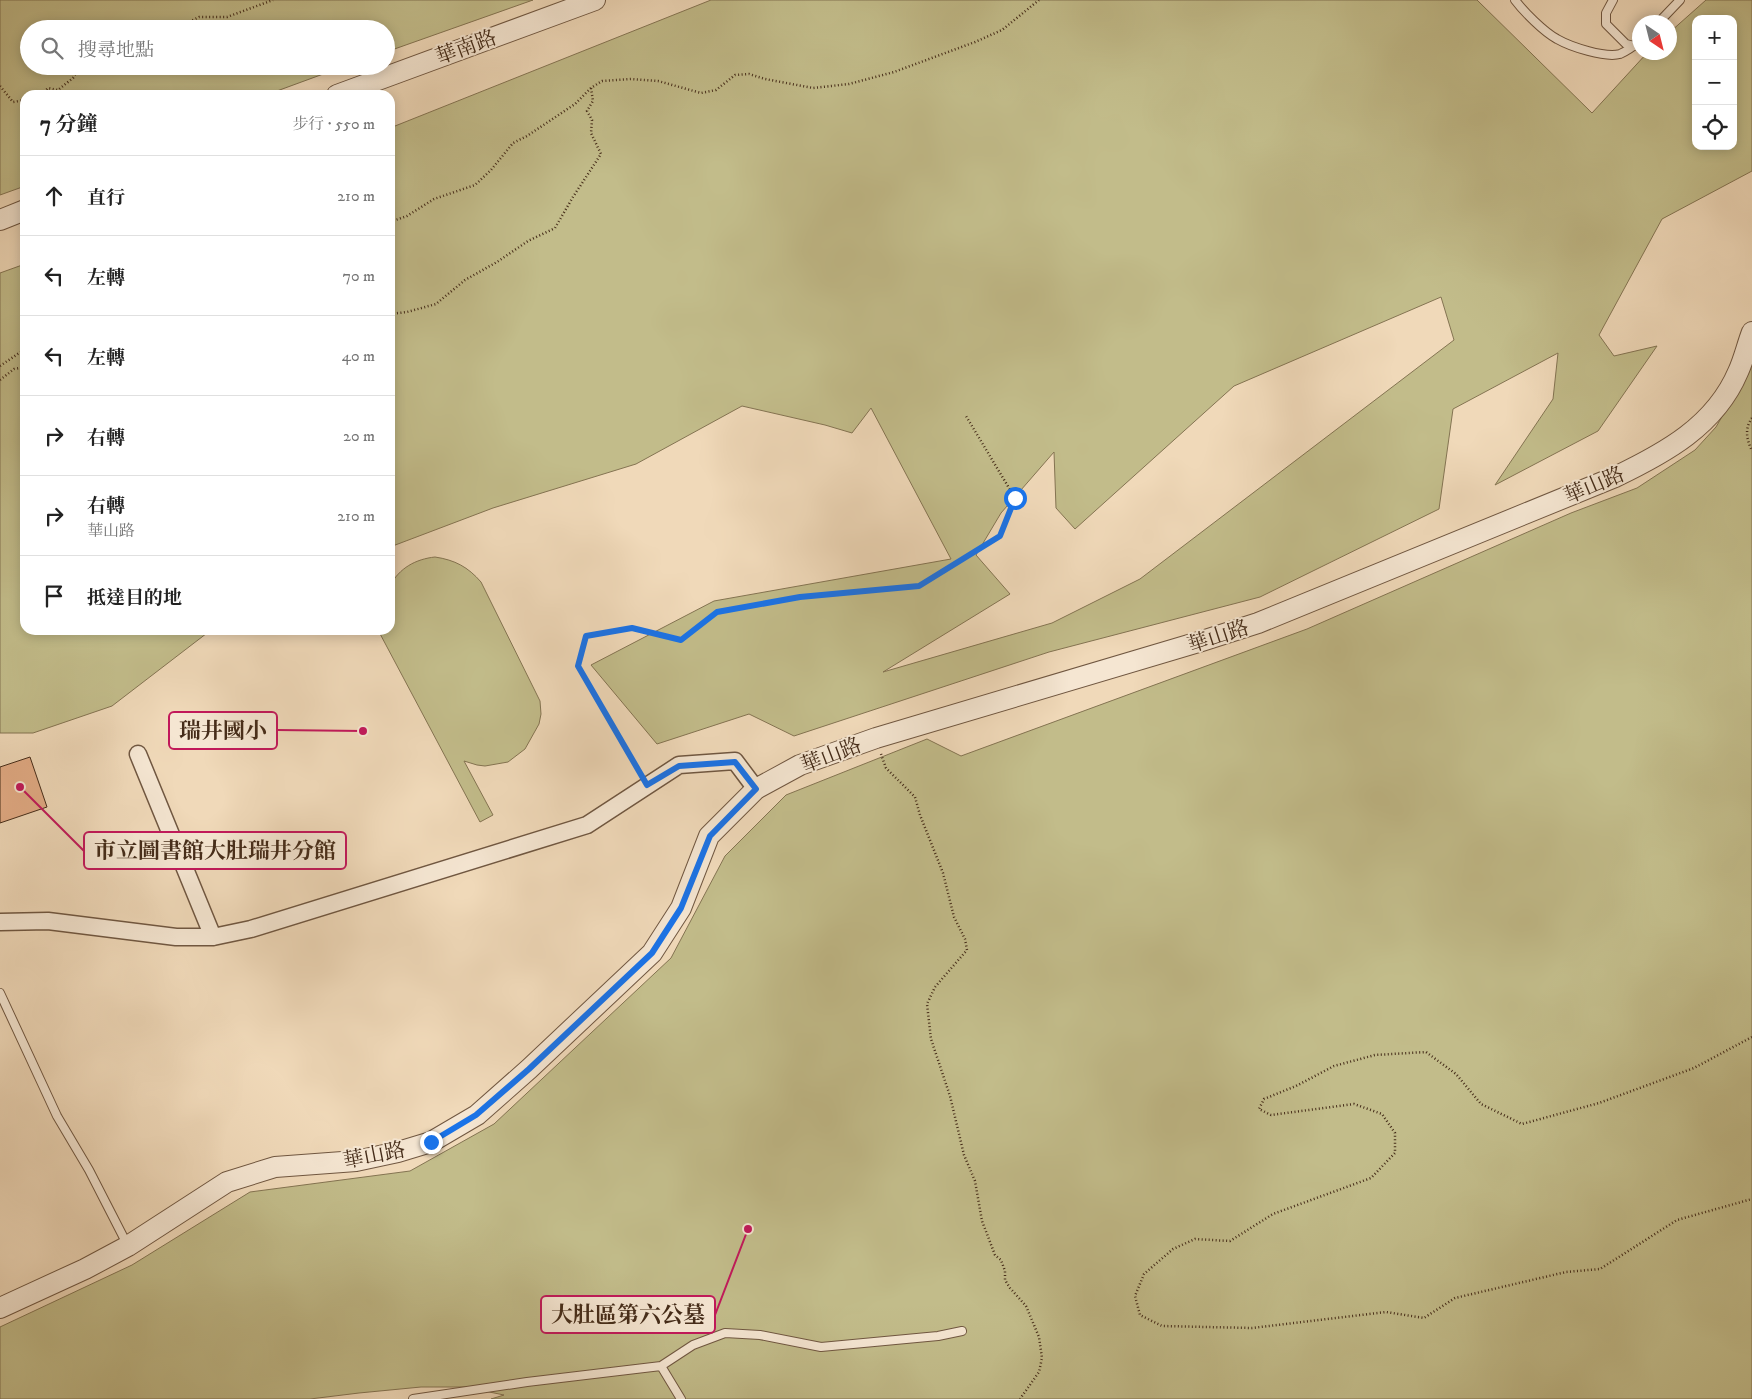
<!DOCTYPE html>
<html lang="zh-TW">
<meta charset="utf-8">
<style>
:root{--surface:#fff;--page:#f2f2f2;--text:#222;--muted:#767676;--line:#e0e0e0}
body{margin:0;font-family:"IM FELL DW Pica","Noto Serif TC",serif;background:var(--page);color:var(--text)}
.controls{position:absolute;right:15px;top:15px;display:grid;overflow:hidden;border-radius:10px;box-shadow:0 2px 12px #0003}
.controls button{width:45px;height:45px;display:grid;place-items:center;padding:0;border:0;border-bottom:1px solid var(--line);background:var(--surface);color:var(--text);font:25px sans-serif}
.compass{position:absolute;left:1632px;top:15px;width:45px;height:45px;border-radius:50%;background:var(--surface);box-shadow:0 2px 12px #0003;rotate:145deg}
.stop{position:absolute;width:15px;height:15px;margin:-11px;border:4px solid #1a73e8;border-radius:50%;background:#fff}
.stop.end{background:#1a73e8;border-color:#fff;box-shadow:0 1px 5px #0008}
.list{margin:0;padding:0;list-style:none}
h2{display:flex;justify-content:space-between;align-items:center;height:65px;margin:0;padding:0 20px;font-size:21px}
h2 small{font-size:16px;font-weight:400;color:var(--muted)}
.list li{display:grid;grid-template-columns:32px 1fr auto;gap:15px;align-items:center;box-sizing:border-box;height:80px;padding:0 20px;border-top:1px solid var(--line)}
.list b{display:block;font-size:19px;white-space:nowrap}
.list p{margin:0;font-size:16px;white-space:nowrap;color:var(--muted)}
.list em{font-size:16px;font-style:normal;color:var(--muted)}
.icon{flex:none;width:28px;height:28px;fill:none;stroke:currentColor;stroke-width:2;stroke-linecap:round;stroke-linejoin:round}
.map{position:relative;flex:none;width:1752px;height:1399px;overflow:hidden}
.search{position:absolute;background:var(--surface);box-shadow:0 2px 12px #0003;left:20px;top:20px;width:375px;height:55px;display:flex;align-items:center;gap:12px;box-sizing:border-box;padding:0 18px;border-radius:28px;color:var(--muted);font-size:19px}
.panel{position:absolute;background:var(--surface);box-shadow:0 2px 12px #0003;left:20px;top:90px;width:375px;height:545px;border-radius:15px}
.map>svg:first-child{display:block}
.green{fill:#c2bc8a;stroke:#847452;fill-rule:evenodd}
.building{fill:#e3ac86;stroke:#452c19}
.lines{fill:none;stroke-linecap:round;stroke-linejoin:round}
.service-casing{stroke:#705741;stroke-width:10}
.minor-casing{stroke:#705741;stroke-width:19}
.tertiary-casing{stroke:#705741;stroke-width:22}
.path{stroke:#452c19;stroke-width:2.5;stroke-dasharray:1 2.5;stroke-linecap:butt}
.service{stroke:#f5e6d2;stroke-width:8}
.minor{stroke:#f5e6d2;stroke-width:16}
.tertiary{stroke:#f5e6d2;stroke-width:20}
.route{stroke:#1a73e8;stroke-width:6}
.labels{text-anchor:middle;stroke-width:4;stroke-linejoin:round;paint-order:stroke}
.street-label{font-size:21px;fill:#452c19;stroke:#f5e6d2}
.leader{fill:none;stroke:#c2185b;stroke-width:2}
.callout-dot{fill:#c2185b;stroke:#f5e6d2;stroke-width:2}
.callout{fill:#f5e6d2;stroke:#c2185b;stroke-width:2}
.callout-label{font-size:22px;text-anchor:middle;font-weight:bold;fill:#452c19}
</style>
<div class="map">
<svg width="1752" height="1399" viewBox="0 0 1752 1399">
<rect width="100%" height="100%" fill="#f0d9b9"/>
<filter id="stains"><feTurbulence type="fractalNoise" baseFrequency=".004" numOctaves="4"/><feColorMatrix values="0 0 0 0 .2 0 0 0 0 .09 0 0 0 0 .02 0 0 0 .5 -.17"/></filter>
<radialGradient id="worn" r=".72"><stop offset=".6" stop-color="#630" stop-opacity="0"/><stop offset="1" stop-color="#630" stop-opacity=".3"/></radialGradient>
<path class="green" d="M0,0H533L386,52V29H29V66H345L266,95H25V186L0,195Z
M711,0H1477L1592,113L1647,53L1670,52V32L1706,0H1752V171L1662,219L1599,335L1614,356L1657,346L1598,431L1495,485L1553,399L1558,353L1453,409L1439,509L1260,597L1049,652L794,736L749,714L657,744L591,665L714,601L951,559L871,408L852,433L825,425L742,406L636,464L493,508L390,547V128ZM1696,19H1733V146H1696ZM1441,297L1454,340L1140,579L1052,623L883,672L1010,594L976,555L1001,513L1054,452L1056,508L1075,529L1234,386Z
M25,264V630H211L112,706L33,733H0V273Z
M1752,353V1399H491L504,1395L465,1387H421L359,1393L310,1399H0V1327L132,1265L250,1192L410,1171L494,1124L671,958L725,856L786,795L927,739L961,756L1307,629L1571,513L1637,488L1695,450L1716,427L1741,384Z
M435,557C455,560 468,567 481,582L540,701L541,714L539,724L525,749L508,762L485,766L477,765L464,761L493,815L480,822L378,630H390V586C399,568 416,559 435,557Z"/>
<path class="building" d="M30,757L47,807L0,823V767Z"/>
<g class="lines">
<defs>
<path id="service" d="M1515,0C1524,12 1544,32 1557,39C1571,47 1605,58 1620,54C1627,51 1634,46 1640,41
M1613,0L1606,13V24L1626,44L1634,46
M1659,22L1680,0
M0,993L57,1116L89,1170L128,1246
M661,1366L681,1399
M413,1399L527,1382L661,1366L693,1345L725,1333L760,1335L821,1347L938,1336L962,1331"/>
<path id="minor" d="M138,754L213,937
M0,922L48,921L176,937H213L251,929L587,825L679,765L735,761L756,789"/>
<path id="tertiary" d="M337,95L595,0
M0,220L25,210
M0,1308L85,1269L128,1246L227,1182L275,1167L356,1161L398,1152L431,1142L477,1115L529,1069L652,953L681,908L709,836L756,789L800,765L876,738L1202,641L1258,623L1615,477C1665,453 1715,426 1738,372C1744,359 1747,345 1752,332"/>
</defs>
<use href="#service" class="service-casing"/>
<use href="#minor" class="minor-casing"/>
<use href="#tertiary" class="tertiary-casing"/>
<path class="path" d="M170,29L174,26L185,24L199,17H227L273,0
M0,86L13,102L25,100
M42,95L48,88L58,90L73,78L80,66
M390,222L407,216L434,199L475,185L491,170L513,143L527,136L575,104L591,88
M390,314L407,312L436,304L465,280L497,262L528,241L555,228L573,197L601,154L591,133L592,120L587,111L593,101L591,88L602,81L631,79L658,81L701,93L716,90L735,75L749,74L765,79L813,88L849,84L894,72L975,42L1002,30L1039,0
M0,366L25,349
M0,380L14,369L25,367
M1752,418C1744,429 1747,440 1752,451
M881,754L886,768L915,797L920,815L943,873L954,917L965,939L967,950L935,987L927,1004L931,1039L950,1096L964,1155L975,1181L982,1221L995,1255L1001,1260L1005,1271V1280L1010,1288L1026,1306L1039,1337L1042,1358L1039,1372L1020,1399
M640,773L578,666L586,636L632,628L681,640L717,612L801,597L919,586L1000,536L1015,498L966,416
M1752,1037L1694,1068L1599,1103L1522,1124L1481,1104L1456,1074L1426,1052L1375,1055L1334,1066L1296,1086L1264,1099L1259,1109L1271,1115L1354,1104L1382,1114L1395,1133V1153L1371,1178L1273,1214L1230,1241L1195,1239L1173,1249L1144,1274L1135,1296L1140,1315L1162,1326L1252,1328L1386,1312L1424,1318L1455,1298L1566,1272L1600,1269L1677,1220L1752,1199"/>
<use href="#service" class="service"/>
<use href="#minor" class="minor"/>
<use href="#tertiary" class="tertiary"/>
</g>
<g class="lines">
<path class="route" d="M431,1142L476,1115L529,1069L652,953L681,908L710,836L756,789L735,762L679,766L647,785L578,666L586,636L632,628L681,640L717,612L800,597L919,586L1000,536L1015,498"/>
</g>
<g class="labels">
<g class="street-label">
<text transform="translate(466 47) rotate(-20)" y="7">華南路</text>
<text transform="translate(1594 485) rotate(-23)" y="7">華山路</text>
<text transform="translate(1218 636) rotate(-18)" y="7">華山路</text>
<text transform="translate(831 755) rotate(-21)" y="7">華山路</text>
<text transform="translate(374 1155) rotate(-11)" y="7">華山路</text>
</g>
</g>
<path class="leader" d="M363 731L277 730M20 787L84 851M748 1229L715 1315"/>
<g class="callout-dot">
<circle cx="363" cy="731" r="5"/>
<circle cx="20" cy="787" r="5"/>
<circle cx="748" cy="1229" r="5"/>
</g>
<g class="callout">
<rect x="169" y="712" width="108" height="37" rx="5"/>
<rect x="84" y="832" width="262" height="37" rx="5"/>
<rect x="541" y="1296" width="174" height="37" rx="5"/>
</g>
<g class="callout-label">
<text x="223" y="738">瑞井國小</text>
<text x="215" y="858">市立圖書館大肚瑞井分館</text>
<text x="628" y="1322">大肚區第六公墓</text>
</g>
<rect width="100%" height="100%" filter="url(#stains)"/>
<rect width="100%" height="100%" fill="url(#worn)"/>
</svg>
<div class="controls">
<button>+</button>
<button>−</button>
<button><svg class="icon" aria-label="locate" viewBox="0 0 24 24"><circle cx="12" cy="12" r="6"/><path d="M12 2v4M12 18v4M2 12h4M18 12h4"/></svg></button>
</div>
<svg class="compass" viewBox="-18 -18 36 36"><path d="M0-13l5 13h-10z" fill="#e53935"/><path d="M0 13l5-13h-10z" fill="#767676"/></svg>
<div class="stop" style="left:1015px;top:498px"></div>
<div class="stop end" style="left:431px;top:1142px"></div>
<div class="search"><svg class="icon" aria-label="search" viewBox="0 0 24 24"><circle cx="10" cy="10" r="6"/><path d="M15 15l6 6"/></svg>搜尋地點</div>
<section class="panel">
<h2>7 分鐘<small>步行 · 550 m</small></h2>
<ul class="list">
<li><svg class="icon" aria-label="ahead" viewBox="0 0 24 24"><path d="M12 20V5M6 11l6-6 6 6"/></svg><div><b>直行</b></div><em>210 m</em></li>
<li><svg class="icon" aria-label="left" viewBox="0 0 24 24"><path d="M17 20v-9H6M10 6l-5 5 5 5"/></svg><div><b>左轉</b></div><em>70 m</em></li>
<li><svg class="icon" aria-label="left" viewBox="0 0 24 24"><path d="M17 20v-9H6M10 6l-5 5 5 5"/></svg><div><b>左轉</b></div><em>40 m</em></li>
<li><svg class="icon" aria-label="right" viewBox="0 0 24 24"><path d="M7 20v-9h11M14 6l5 5-5 5"/></svg><div><b>右轉</b></div><em>20 m</em></li>
<li><svg class="icon" aria-label="right" viewBox="0 0 24 24"><path d="M7 20v-9h11M14 6l5 5-5 5"/></svg><div><b>右轉</b><p>華山路</p></div><em>210 m</em></li>
<li><svg class="icon" aria-label="arrive" viewBox="0 0 24 24"><path d="M6 21V4h12l-3 4 3 4H6"/></svg><div><b>抵達目的地</b></div></li>
</ul>
</section>
</div>
